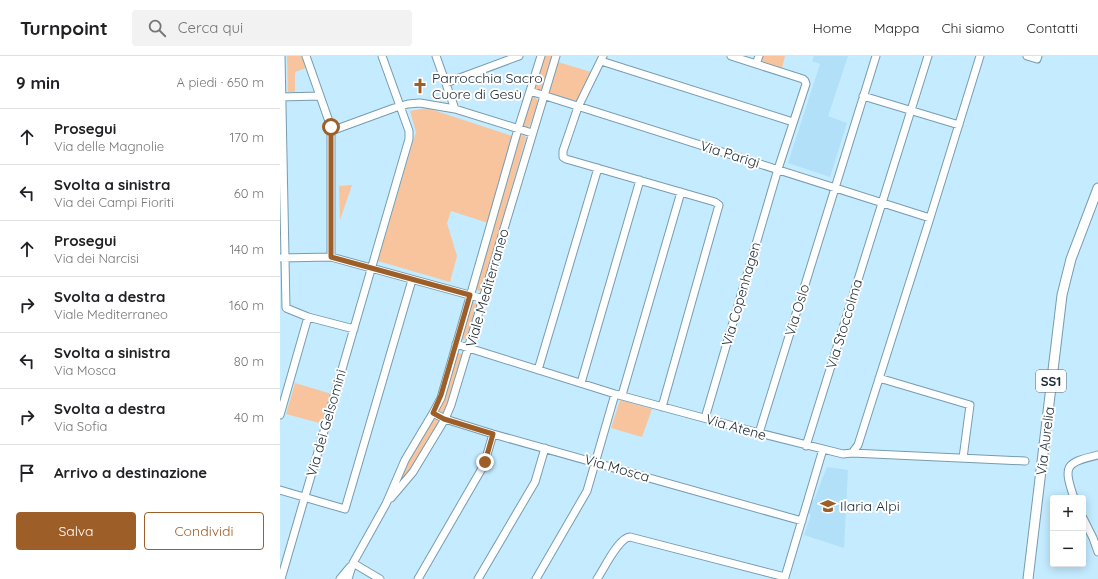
<!DOCTYPE html>
<html lang="it">
<meta charset="utf-8">
<style>
:root{--surface:#fff;--page:#f2f2f2;--text:#202124;--muted:#757577;--line:#e0e0e0;--accent:#9e5e27}
body{margin:0;font-family:Quicksand,sans-serif;background:var(--page);color:var(--text)}
.controls{position:absolute;right:12px;bottom:12px;display:grid;overflow:hidden;border-radius:4px;box-shadow:0 2px 10px #0003}
.controls button{width:36px;height:36px;display:grid;place-items:center;padding:0;border:0;border-bottom:1px solid var(--line);background:var(--surface);color:var(--text);font:20px sans-serif}
.stop{position:absolute;width:12px;height:12px;margin:-9px;border:3px solid #9e5e27;border-radius:50%;background:#fff}
.stop.end{background:#9e5e27;border-color:#fff;box-shadow:0 1px 4px #0008}
.list{margin:0;padding:0;list-style:none}
h2{display:flex;justify-content:space-between;align-items:center;height:52px;margin:0;padding:0 16px;font-size:17px}
h2 small{font-size:13px;font-weight:400;color:var(--muted)}
.list li{display:grid;grid-template-columns:26px 1fr auto;gap:12px;align-items:center;box-sizing:border-box;height:56px;padding:0 16px;border-top:1px solid var(--line)}
.list b{display:block;font-size:15px;white-space:nowrap}
.list p{margin:0;font-size:13px;white-space:nowrap;color:var(--muted)}
.list em{font-size:13px;font-style:normal;color:var(--muted)}
.actions{display:flex;gap:8px;padding:12px 16px}
.actions a{flex:1;padding:9px 0;border:1px solid var(--accent);border-radius:4px;text-align:center;font-size:14px;color:var(--accent)}
.actions .main{background:var(--accent);color:#fff}
.icon{flex:none;width:22px;height:22px;fill:none;stroke:currentColor;stroke-width:2;stroke-linecap:round;stroke-linejoin:round}
.map{position:relative;flex:none;width:818px;height:523px;overflow:hidden}
header{display:flex;align-items:center;gap:24px;box-sizing:border-box;height:56px;padding:0 20px;background:var(--surface);border-bottom:1px solid var(--line)}
header strong{font-size:19px}
nav{display:flex;gap:22px;margin-inline-start:auto;font-size:14px}
.search{width:280px;height:36px;background:var(--page);display:flex;align-items:center;gap:10px;box-sizing:border-box;padding:0 14px;border-radius:4px;color:var(--muted);font-size:15px}
main{display:flex}
aside{flex:1;background:var(--surface)}
.map>svg:first-child{display:block}
.built{fill:#b2e0f8}
.green{fill:#f8c49e}
.lines{fill:none;stroke-linecap:round;stroke-linejoin:round}
.minor-casing{stroke:#779cae;stroke-width:9}
.major-casing{stroke:#779cae;stroke-width:11}
.minor{stroke:#fff;stroke-width:7}
.major{stroke:#fff;stroke-width:9}
.route{stroke:#9e5e27;stroke-width:5}
.labels{text-anchor:middle;stroke-width:4;stroke-linejoin:round;paint-order:stroke}
.shield{fill:#fff;stroke:#5f696e;stroke-width:1}
.shield-label{font-size:13px;font-weight:bold;fill:#1a2930}
.poi-label{font-size:14px;fill:#1a2930;stroke:#fff;text-anchor:start}
.street-label{font-size:14px;fill:#1a2930;stroke:#fff}
</style>
<header>
<strong>Turnpoint</strong>
<div class="search"><svg class="icon" aria-label="search" viewBox="0 0 24 24"><circle cx="10" cy="10" r="6"/><path d="M15 15l6 6"/></svg>Cerca qui</div>
<nav><a>Home</a><a>Mappa</a><a>Chi siamo</a><a>Contatti</a></nav>
</header>
<main>
<aside>
<h2>9 min<small>A piedi · 650 m</small></h2>
<ul class="list">
<li><svg class="icon" aria-label="ahead" viewBox="0 0 24 24"><path d="M12 20V5M6 11l6-6 6 6"/></svg><div><b>Prosegui</b><p>Via delle Magnolie</p></div><em>170 m</em></li>
<li><svg class="icon" aria-label="left" viewBox="0 0 24 24"><path d="M17 20v-9H6M10 6l-5 5 5 5"/></svg><div><b>Svolta a sinistra</b><p>Via dei Campi Fioriti</p></div><em>60 m</em></li>
<li><svg class="icon" aria-label="ahead" viewBox="0 0 24 24"><path d="M12 20V5M6 11l6-6 6 6"/></svg><div><b>Prosegui</b><p>Via dei Narcisi</p></div><em>140 m</em></li>
<li><svg class="icon" aria-label="right" viewBox="0 0 24 24"><path d="M7 20v-9h11M14 6l5 5-5 5"/></svg><div><b>Svolta a destra</b><p>Viale Mediterraneo</p></div><em>160 m</em></li>
<li><svg class="icon" aria-label="left" viewBox="0 0 24 24"><path d="M17 20v-9H6M10 6l-5 5 5 5"/></svg><div><b>Svolta a sinistra</b><p>Via Mosca</p></div><em>80 m</em></li>
<li><svg class="icon" aria-label="right" viewBox="0 0 24 24"><path d="M7 20v-9h11M14 6l5 5-5 5"/></svg><div><b>Svolta a destra</b><p>Via Sofia</p></div><em>40 m</em></li>
<li><svg class="icon" aria-label="arrive" viewBox="0 0 24 24"><path d="M6 21V4h12l-3 4 3 4H6"/></svg><div><b>Arrivo a destinazione</b></div></li>
</ul>
<div class="actions"><a class="main">Salva</a><a>Condividi</a></div>
</aside>
<div class="map">
<svg width="818" height="523" viewBox="0 0 818 523">
<rect width="100%" height="100%" fill="#c4ebff"/>
<path class="built" d="M534,0H568L548,60L567,67L550,121L508,107L540,8L532,5Z
M547,411L568,414L564,492L524,479L531,459L527,456L531,444H534Z"/>
<path class="green" d="M7,0H22L26,12L15,16V36H8Z
M264,0H271V1L262,32L259,35L256,34L254,31Z
M482,0H505L502,12L480,5Z
M278,6L311,16L297,45L269,37Z
M253,41H255L258,45L250,69L247,72L244,70L243,68L251,42Z
M147,52L232,80L208,167L171,155L167,167L177,200L170,226L98,205L136,76L130,55Z
M241,79L245,80L246,82L202,234L199,235L196,233L239,81Z
M72,129L60,164L59,130Z
M193,246L197,248V250L188,282L184,284L181,282L191,248Z
M177,297L182,298V301L168,349L164,356L161,357L158,353Z
M15,327L52,338L43,368L6,358Z
M340,344L372,353L362,381L331,372Z
M153,363L157,364L158,367L141,397L119,429L118,428L134,394Z"/>
<g class="lines">
<defs>
<path id="minor" d="M1,0L6,252L28,261L74,273
M26,0L51,71V201
M156,0L175,53
M323,0L298,51L283,95V101L286,103L435,146L439,149L382,351
M747,0L757,3L758,0
M321,5L513,66
M476,8L479,0
M166,27L239,0
M250,35L650,162
M583,40L679,69
M0,41L40,40
M51,75L114,52L128,48L140,47L175,53L252,77
M0,202L51,201L204,243
M176,288L335,338L479,377L563,398L572,397L745,405
M258,314L318,112
M599,322L690,349L683,402
M301,327L360,124
M342,339L401,136
M153,357L165,363L213,378L522,465
M0,359L28,261
M425,362L498,113L526,28L525,25L523,23L451,0
M479,377L596,0
M526,390L648,0
M572,397L578,389L650,162L700,0
M0,434L65,453L132,224
M111,442L133,416L165,363L171,349L276,0
M794,442C783,409 785,407 818,399
M803,462L813,482L818,496
M73,507L100,523
M1,523L129,83V75L102,0
M60,523L70,511
M68,523L73,507L106,448L125,404L153,357L161,342L238,73L261,0
M138,523L204,409L213,378
M198,523L255,426L265,392
M256,523L307,435L335,338
M317,523C324,513 338,482 350,481L505,521L543,393"/>
<path id="major" d="M748,523L782,239L791,203L818,132"/>
</defs>
<use href="#minor" class="minor-casing"/>
<use href="#major" class="major-casing"/>
<use href="#minor" class="minor"/>
<use href="#major" class="major"/>
</g>
<g class="lines">
<path class="route" d="M51,71V201L190,239L161,339L153,357L164,363L213,378L205,406"/>
</g>
<defs>
<symbol id="church-bare" viewBox="-9 -9 18 18"><path d="M-1.2-6h2.4v3.5h3.3v2.4h-3.3V6h-2.4V-.1h-3.3v-2.4h3.3Z" fill="#9e5e27" stroke="#fff" stroke-width="2.5" paint-order="stroke"/></symbol>
<symbol id="school-bare" viewBox="-9 -9 18 18"><path d="M0-5L7-2L0 1L-7-2ZM-4 1L0 2.5L4 1V4Q0 6-4 4Z" fill="#9e5e27" stroke="#fff" stroke-width="2.5" paint-order="stroke"/></symbol>
</defs>
<g fill-rule="evenodd">
<use href="#church-bare" x="129" y="19" width="22" height="22"/>
<use href="#school-bare" x="537" y="439" width="22" height="22"/>
</g>
<g class="labels">
<rect class="shield" x="756" y="314" width="30" height="22" rx="3"/>
<g class="shield-label">
<text x="771" y="330">SS1</text>
</g>
<g class="poi-label">
<text x="152" y="27">Parrocchia Sacro<tspan x="152" dy="16">Cuore di Gesù</tspan></text>
<text x="560" y="455">Ilaria Alpi</text>
</g>
<g class="street-label">
<text transform="translate(450 98) rotate(17)" y="5">Via Parigi</text>
<text transform="translate(207 232) rotate(-74)" y="5">Viale Mediterraneo</text>
<text transform="translate(461 238) rotate(-74)" y="5">Via Copenhagen</text>
<text transform="translate(517 254) rotate(-73)" y="5">Via Oslo</text>
<text transform="translate(564 268) rotate(-73)" y="5">Via Stoccolma</text>
<text transform="translate(46 367) rotate(-74)" y="5">Via dei Gelsomini</text>
<text transform="translate(456 371) rotate(16)" y="5">Via Atene</text>
<text transform="translate(765 385) rotate(-83)" y="5">Via Aurelia</text>
<text transform="translate(337 412) rotate(16)" y="5">Via Mosca</text>
</g>
</g>
</svg>
<div class="controls">
<button>+</button>
<button>−</button>
</div>
<div class="stop" style="left:51px;top:71px"></div>
<div class="stop end" style="left:205px;top:406px"></div>
</div>
</main>
